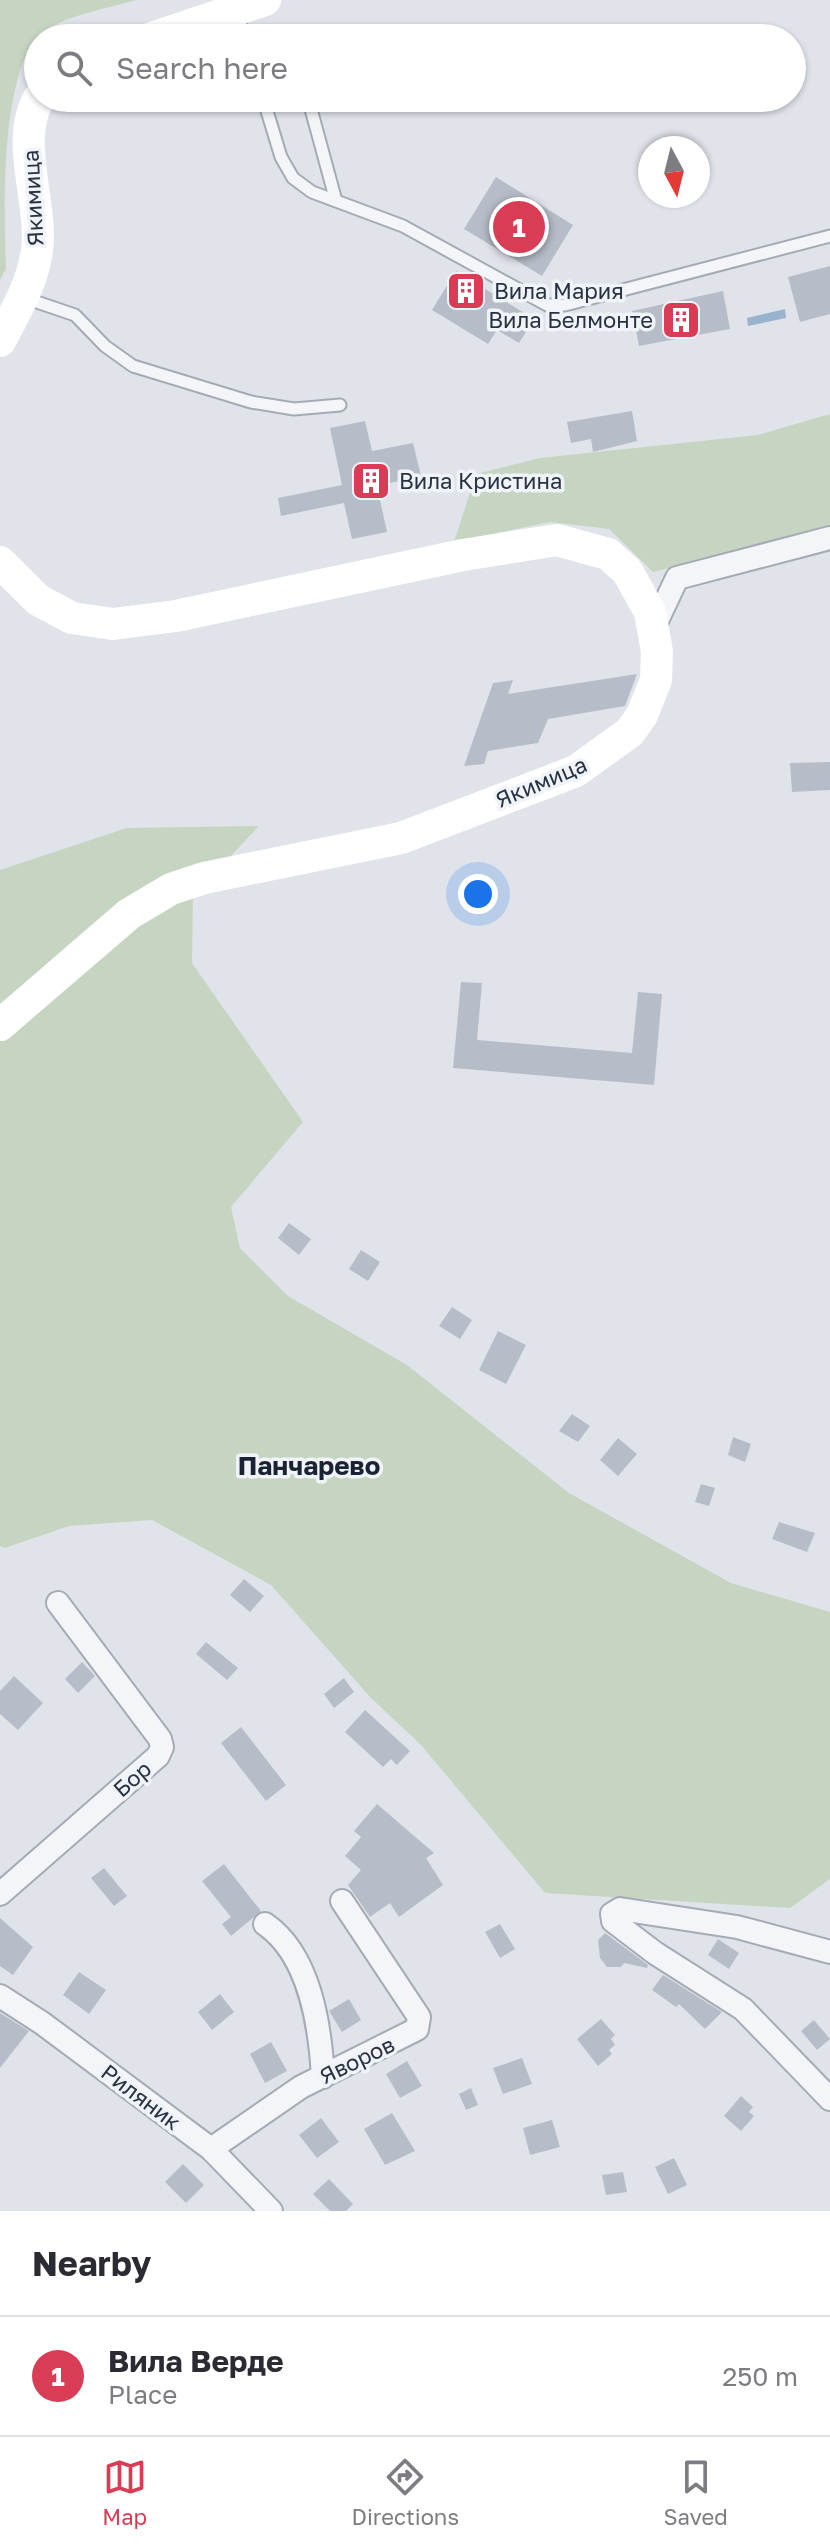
<!DOCTYPE html>
<meta charset="utf-8">
<style>
:root{--surface:#fff;--page:#f2f2f3;--text:#2b2b33;--muted:#7c7c81;--line:#e1e1e2;--accent:#d83d55}
body{margin:0;font-family:"Golos Text",sans-serif;background:var(--page);color:var(--text)}
.compass{position:absolute;left:638px;top:136px;width:72px;height:72px;border-radius:50%;background:var(--surface);box-shadow:0 2px 6px #0004;rotate:173deg}
.you{position:absolute;left:478px;top:894px;width:28px;height:28px;margin:-20px;border:6px solid #fff;border-radius:50%;background:#1a73e8;box-shadow:0 0 0 12px #1a73e833}
.badge{display:grid;place-items:center;width:52px;height:52px;border-radius:50%;background:var(--accent);color:#fff;font-size:26px;font-weight:700}
.pin{position:absolute;translate:-50% -50%;border:4px solid #fff;box-shadow:0 2px 8px #0006}
.list{margin:0;padding:0;list-style:none}
h2{display:flex;justify-content:space-between;align-items:center;height:104px;margin:0;padding:0 32px;font-size:34px}
h2 small{font-size:26px;font-weight:400;color:var(--muted)}
.list li{display:grid;grid-template-columns:52px 1fr auto;gap:24px;align-items:center;box-sizing:border-box;height:120px;padding:0 32px;border-top:2px solid var(--line)}
.list b{display:block;font-size:30px;white-space:nowrap}
.list p{margin:0;font-size:26px;white-space:nowrap;color:var(--muted)}
.list em{font-size:26px;font-style:normal;color:var(--muted)}
.icon{flex:none;width:44px;height:44px;fill:none;stroke:currentColor;stroke-width:2;stroke-linecap:round;stroke-linejoin:round}
.map{position:relative;flex:none;width:830px;height:2211px;overflow:hidden}
.search{position:absolute;background:var(--surface);box-shadow:0 2px 6px #0004;left:24px;right:24px;top:24px;height:88px;display:flex;align-items:center;gap:20px;box-sizing:border-box;padding:0 28px;border-radius:44px;color:var(--muted);font-size:30px}
.sheet{height:224px;background:var(--surface)}
nav{display:flex;justify-content:space-around;align-items:center;box-sizing:border-box;height:112px;border-top:2px solid var(--line);background:var(--surface);font-size:22px;color:var(--muted)}
nav a{display:grid;justify-items:center;gap:4px}
nav .on{color:var(--accent)}
.map>svg:first-child{display:block}
.green{fill:#c6d5c1}
.water{fill:#99b2cd}
.building{fill:#b7bdc8}
.lines{fill:none;stroke-linecap:round;stroke-linejoin:round}
.lane-casing{stroke:#a5abb5;stroke-width:15}
.street-casing{stroke:#a5abb5;stroke-width:26}
.lane{stroke:#f4f5f8;stroke-width:11}
.street{stroke:#f4f5f8;stroke-width:22}
.secondary{stroke:#fff;stroke-width:32}
.labels{text-anchor:middle;stroke-width:7;stroke-linejoin:round;paint-order:stroke}
.street-label{font-size:22px;fill:#283243;stroke:#f0f3f8}
.poi-label{font-size:22px;fill:#283243;stroke:#f0f3f8;text-anchor:start}
.quarter-label{font-size:26px;font-weight:bold;fill:#1a2334;stroke:#f0f3f8}
</style>
<div class="map">
<svg width="830" height="2211" viewBox="0 0 830 2211">
<rect width="100%" height="100%" fill="#e0e4ea"/>
<path class="green" d="M0,0H136C106,9 68,15 42,32C0,71 4,207 6,269L0,280Z
M830,414V529L653,572L609,529L550,522L454,542L476,474L540,458L758,435Z
M259,826L193,896L192,963L303,1122L231,1207L240,1248L288,1296L407,1365L569,1493L731,1583L830,1612V1879L790,1908L545,1893L421,1745L370,1697L271,1585L152,1520L69,1526L5,1548L0,1546V870L127,828Z"/>
<path class="water" d="M785,309L786,318L748,326L747,318Z"/>
<path class="building" d="M496,177L573,225L542,276L464,229Z
M830,266V314L800,322L788,277Z
M456,271L534,319L519,343L497,330L488,344L432,310Z
M723,291L730,329L639,346L632,311Z
M632,411L637,441L593,452L591,439L571,443L567,422Z
M365,421L372,451L413,443L421,476L377,486L387,532L352,539L344,503L281,516L278,498L342,485L330,428Z
M637,674L625,706L548,719L538,743L488,751L484,764L464,766L493,683L513,680L508,694Z
M830,762V790L792,792L790,763Z
M461,982L482,983L477,1040L632,1053L638,992L662,994L654,1085L453,1068Z
M289,1223L311,1239L299,1255L278,1238Z
M361,1250L380,1262L368,1281L349,1269Z
M452,1307L472,1320L460,1339L439,1326Z
M498,1331L526,1345L506,1384L479,1370Z
M572,1414L590,1426L578,1442L559,1431Z
M733,1437L751,1444L745,1462L728,1455Z
M618,1438L637,1454L618,1476L600,1460Z
M701,1484L715,1488L709,1506L695,1502Z
M779,1522L815,1533L807,1552L772,1539Z
M244,1579L264,1596L250,1612L230,1595Z
M206,1642L238,1668L227,1680L196,1654Z
M82,1662L95,1676L78,1693L65,1679Z
M14,1676L43,1703L18,1730L0,1714V1691Z
M344,1678L354,1692L334,1708L324,1694Z
M365,1710L410,1751L397,1765L391,1759L383,1767L345,1732Z
M241,1727L286,1785L266,1801L221,1743Z
M377,1804L434,1853L426,1858L443,1885L399,1917L390,1903L370,1917L348,1885L361,1870L345,1856L361,1837L354,1831Z
M224,1864L261,1911L231,1936L222,1924L231,1917L202,1881Z
M104,1868L127,1896L114,1906L91,1878Z
M0,1918L33,1947L13,1975L0,1966Z
M500,1924L515,1949L500,1958L485,1932Z
M605,1933L648,1965L647,1968L624,1963L621,1967H607L600,1958L598,1940Z
M718,1939L739,1953L729,1969L708,1955Z
M79,1972L106,1990L89,2014L63,1995Z
M663,1975L722,2012L705,2029L679,2004L676,2007L652,1990Z
M220,1994L234,2012L212,2030L198,2012Z
M349,1999L361,2020L342,2032L329,2011Z
M0,2013L29,2031L0,2068Z
M601,2019L615,2035L611,2039L615,2045L609,2050L612,2054L598,2066L577,2039Z
M814,2020L830,2039L817,2050L801,2031Z
M271,2042L287,2071L265,2083L250,2054Z
M522,2058L532,2084L503,2094L493,2068Z
M407,2061L422,2086L400,2098L386,2074Z
M471,2088L478,2105L466,2110L459,2094Z
M741,2096L753,2107L749,2112L754,2116L741,2131L724,2116Z
M392,2113L415,2151L385,2165L364,2129Z
M321,2118L339,2142L317,2158L299,2135Z
M552,2120L560,2147L530,2155L523,2128Z
M674,2158L687,2185L668,2194L655,2167Z
M183,2164L204,2185L186,2203L165,2182Z
M623,2172L627,2192L606,2195L602,2175Z
M329,2179L353,2204L346,2211H330L313,2194Z"/>
<g class="lines">
<defs>
<path id="lane" d="M237,13L245,38
M263,98L281,157L293,178L312,192L403,226L547,305H565L830,236
M308,98L336,201
M25,298L75,315L105,346L133,366L251,402L294,409L340,405"/>
<path id="street" d="M654,627L677,578L830,538
M0,1894L158,1756L162,1747L160,1739L58,1603
M265,1924C310,1955 320,2025 323,2077
M830,1952L737,1927L620,1909L612,1914L613,1921L655,1953L743,2009L830,2099
M0,1996L42,2023L211,2149L271,2211
M211,2149L301,2087L417,2029L419,2017L342,1901"/>
</defs>
<use href="#lane" class="lane-casing"/>
<use href="#street" class="street-casing"/>
<use href="#lane" class="lane"/>
<use href="#street" class="street"/>
<path class="secondary" d="M152,38L265,0
M0,341C15,312 33,283 37,250C43,202 14,142 39,98
M0,562L38,600L72,618L113,624L176,616L463,555L557,540L608,554L627,571L650,612L657,652L656,680L642,715L630,732L576,771L401,838L204,878L171,889L129,914L0,1025"/>
</g>
<defs>
<symbol id="building-square" viewBox="-11 -11 22 22"><rect x="-9" y="-9" width="18" height="18" rx="4" fill="#d83d55" stroke="#f0f3f8"/><path d="M-4-6H4V6H1V3H-1V6H-4ZM-2.5-4.3h1.7v1.8h-1.7ZM.8-4.3h1.7v1.8H.8ZM-2.5-1h1.7V.8h-1.7ZM.8-1h1.7V.8H.8Z" fill="#fff"/></symbol>
</defs>
<g fill-rule="evenodd">
<use href="#building-square" x="444" y="269" width="44" height="44"/>
<use href="#building-square" x="659" y="298" width="44" height="44"/>
<use href="#building-square" x="349" y="459" width="44" height="44"/>
</g>
<g class="labels">
<g class="street-label">
<text transform="translate(33 198) rotate(-93)" y="8">Якимица</text>
<text transform="translate(541 782) rotate(-23)" y="8">Якимица</text>
<text transform="translate(132 1779) rotate(-41)" y="8">Бор</text>
<text transform="translate(357 2060) rotate(-26)" y="8">Яворов</text>
<text transform="translate(141 2097) rotate(37)" y="8">Риляник</text>
</g>
<g class="poi-label">
<text x="494" y="299">Вила Мария</text>
<text x="653" y="328" text-anchor="end">Вила Белмонте</text>
<text x="399" y="489">Вила Кристина</text>
</g>
<g class="quarter-label">
<text x="309" y="1475">Панчарево</text>
</g>
</g>
</svg>
<svg class="compass" viewBox="-18 -18 36 36"><path d="M0-13l5 13h-10z" fill="#e53935"/><path d="M0 13l5-13h-10z" fill="#7c7c81"/></svg>
<div class="you"></div>
<div class="pin badge" style="left:519px;top:227px">1</div>
<div class="search"><svg class="icon" aria-label="search" viewBox="0 0 24 24"><circle cx="10" cy="10" r="6"/><path d="M15 15l6 6"/></svg>Search here</div>
</div>
<section class="sheet">
<h2>Nearby<small></small></h2>
<ul class="list">
<li><span class="badge">1</span><div><b>Вила Верде</b><p>Place</p></div><em>250 m</em></li>
</ul>
</section>
<nav>
<a class="on"><svg class="icon" aria-label="map" viewBox="0 0 24 24"><path d="M3 6l6-2 6 2 6-2v14l-6 2-6-2-6 2zM9 4v14M15 6v14"/></svg>Map</a>
<a><svg class="icon" aria-label="directions" viewBox="0 0 24 24"><path d="M12 3l9 9-9 9-9-9zM9 14v-3h6M13 9l2 2-2 2"/></svg>Directions</a>
<a><svg class="icon" aria-label="saved" viewBox="0 0 24 24"><path d="M7 4h10v16l-5-4-5 4z"/></svg>Saved</a>
</nav>
